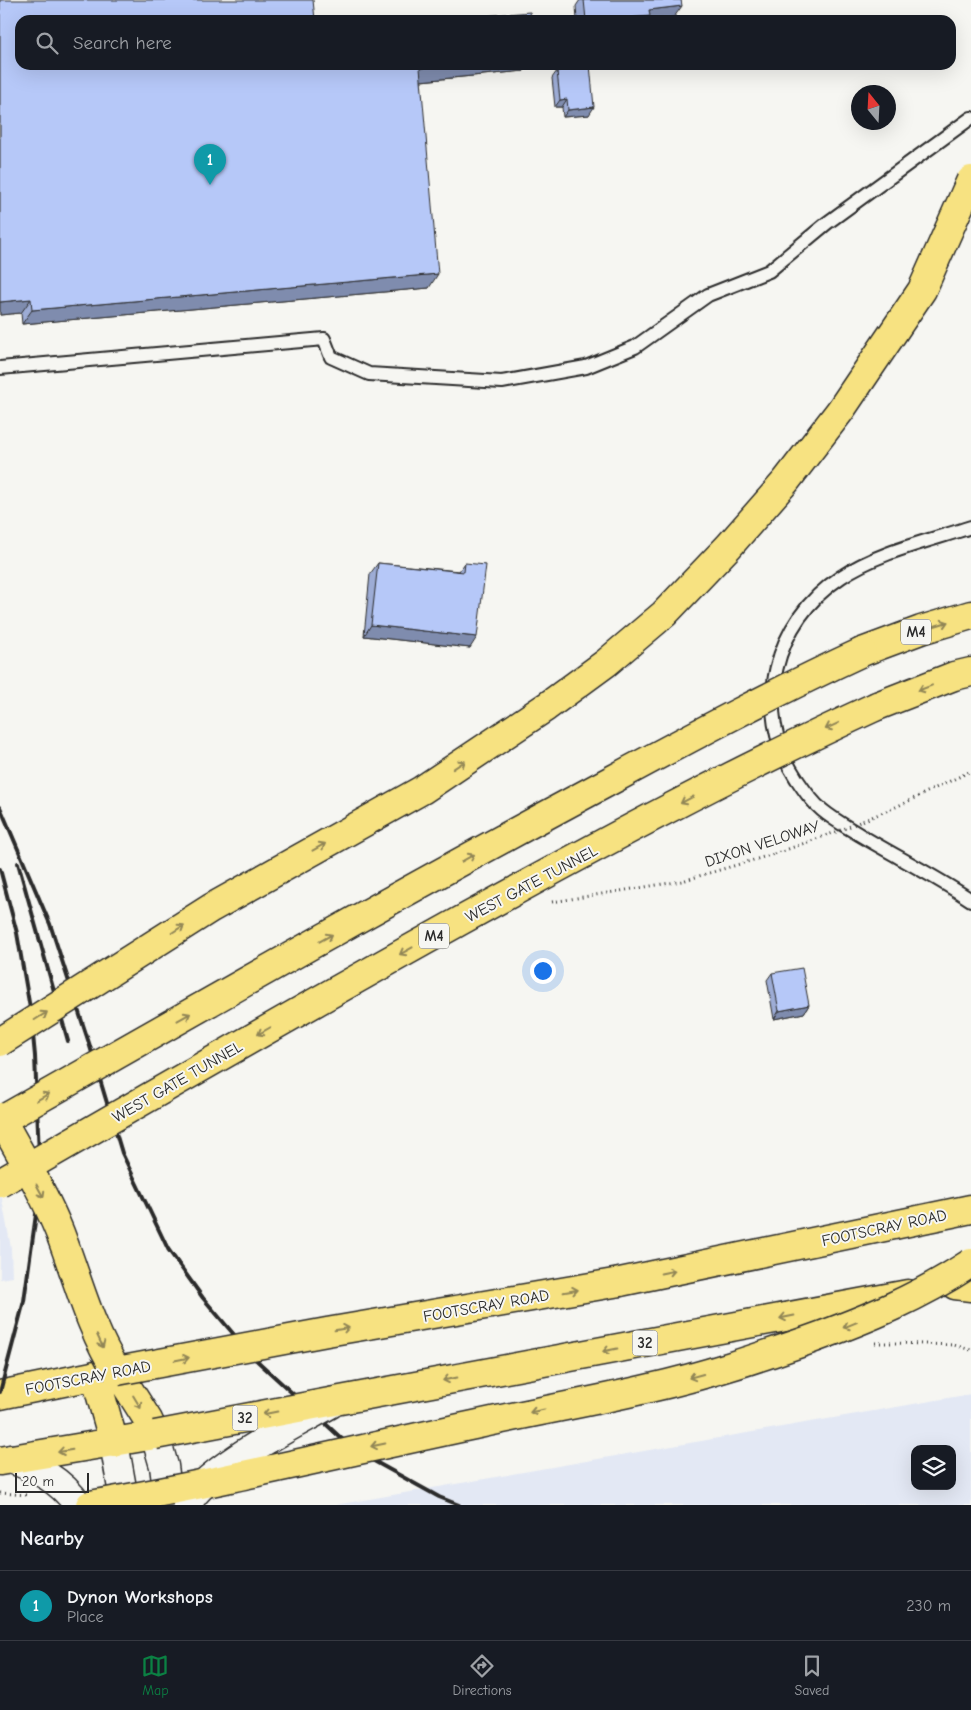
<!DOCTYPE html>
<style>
:root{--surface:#171b24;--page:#20242c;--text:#f1f3f6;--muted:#9ea1a6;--line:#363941;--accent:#0b8043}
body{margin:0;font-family:"Comic Neue",sans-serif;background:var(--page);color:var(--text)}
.controls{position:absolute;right:15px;bottom:15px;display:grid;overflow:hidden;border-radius:10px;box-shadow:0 5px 20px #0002}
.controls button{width:45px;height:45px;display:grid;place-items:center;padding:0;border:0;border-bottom:1px solid var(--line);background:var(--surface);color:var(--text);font:25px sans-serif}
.compass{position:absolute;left:851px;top:85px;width:45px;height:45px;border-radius:50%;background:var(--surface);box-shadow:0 5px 20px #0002;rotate:342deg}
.scale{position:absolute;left:15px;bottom:12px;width:74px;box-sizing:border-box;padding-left:5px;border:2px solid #2b2b2b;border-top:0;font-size:14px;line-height:18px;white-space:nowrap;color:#2b2b2b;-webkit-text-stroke:4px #f6f6f2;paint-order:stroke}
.you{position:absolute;left:542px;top:970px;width:18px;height:18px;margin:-12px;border:4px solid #fff;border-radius:50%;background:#1a73e8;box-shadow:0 0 0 8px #1a73e833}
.badge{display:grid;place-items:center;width:32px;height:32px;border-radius:50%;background:var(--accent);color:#fff;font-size:16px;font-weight:700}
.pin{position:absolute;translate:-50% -41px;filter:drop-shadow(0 1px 2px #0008)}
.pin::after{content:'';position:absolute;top:26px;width:18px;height:15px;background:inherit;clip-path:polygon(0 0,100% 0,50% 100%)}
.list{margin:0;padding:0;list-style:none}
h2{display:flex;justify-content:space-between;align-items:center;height:65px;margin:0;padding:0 20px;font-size:21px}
h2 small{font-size:16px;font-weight:400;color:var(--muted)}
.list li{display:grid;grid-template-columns:32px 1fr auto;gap:15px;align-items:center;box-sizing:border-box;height:70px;padding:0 20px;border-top:1px solid var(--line)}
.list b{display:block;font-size:19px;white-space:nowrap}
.list p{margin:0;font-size:16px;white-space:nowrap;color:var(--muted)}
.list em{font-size:16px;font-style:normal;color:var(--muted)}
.icon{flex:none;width:28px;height:28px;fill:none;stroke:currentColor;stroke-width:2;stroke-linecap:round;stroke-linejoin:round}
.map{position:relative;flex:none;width:971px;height:1505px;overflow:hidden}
.search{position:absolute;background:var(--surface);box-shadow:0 5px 20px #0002;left:15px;right:15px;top:15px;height:55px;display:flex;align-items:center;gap:12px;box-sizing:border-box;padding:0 18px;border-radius:15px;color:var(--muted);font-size:19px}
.sheet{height:135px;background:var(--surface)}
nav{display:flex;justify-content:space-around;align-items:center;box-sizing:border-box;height:70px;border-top:1px solid var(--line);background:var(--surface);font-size:14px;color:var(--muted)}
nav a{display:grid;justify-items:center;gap:2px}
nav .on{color:var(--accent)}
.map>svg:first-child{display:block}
.built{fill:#e3e8f4;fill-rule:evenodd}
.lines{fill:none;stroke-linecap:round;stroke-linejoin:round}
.lane-casing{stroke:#2b2b2b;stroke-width:16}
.secondary-casing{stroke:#2b2b2b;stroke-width:31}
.primary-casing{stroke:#2b2b2b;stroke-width:31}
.highway-casing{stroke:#2b2b2b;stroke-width:31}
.path{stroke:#2b2b2b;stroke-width:3;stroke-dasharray:1 4;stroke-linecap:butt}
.lane{stroke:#f6f6f2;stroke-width:12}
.secondary{stroke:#f6f6f2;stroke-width:28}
.primary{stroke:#f7e281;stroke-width:28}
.highway{stroke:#f7e281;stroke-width:28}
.rail{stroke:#2b2b2b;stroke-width:4}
.secondary-bridge-casing{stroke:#2b2b2b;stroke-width:31;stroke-linecap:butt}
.primary-bridge-casing{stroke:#2b2b2b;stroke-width:31;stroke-linecap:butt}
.highway-bridge-casing{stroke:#2b2b2b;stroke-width:31;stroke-linecap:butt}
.path-bridge{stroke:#2b2b2b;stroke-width:3;stroke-dasharray:1 4;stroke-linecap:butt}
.secondary-bridge{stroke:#f6f6f2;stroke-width:28}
.primary-bridge{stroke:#f7e281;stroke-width:28}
.highway-bridge{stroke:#f7e281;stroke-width:28}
.wall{fill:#9dacd5;stroke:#2b2b2b}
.shaded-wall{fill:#7f8cae;stroke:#2b2b2b}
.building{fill:#b6c8f8;stroke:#2b2b2b}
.oneway{stroke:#918656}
.labels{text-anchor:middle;stroke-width:4;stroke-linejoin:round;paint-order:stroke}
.shield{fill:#f6f6f2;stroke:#686867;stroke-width:1}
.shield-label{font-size:15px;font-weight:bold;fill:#2b2b2b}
.street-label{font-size:16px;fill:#2b2b2b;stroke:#f6f6f2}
</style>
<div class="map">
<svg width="971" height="1505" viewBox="0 0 971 1505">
<rect width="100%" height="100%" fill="#f6f6f2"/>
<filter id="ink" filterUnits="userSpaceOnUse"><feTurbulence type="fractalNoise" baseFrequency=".02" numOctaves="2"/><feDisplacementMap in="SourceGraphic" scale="10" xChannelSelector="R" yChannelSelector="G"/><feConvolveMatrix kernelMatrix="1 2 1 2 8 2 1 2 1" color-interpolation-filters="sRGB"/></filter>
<g filter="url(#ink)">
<path class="built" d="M0,1189L11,1248L12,1277L0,1279Z
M971,1394V1505H335ZM915,1449H952V1486H915Z"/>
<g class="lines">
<defs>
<path id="lane" d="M0,368L324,339L331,357L369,374L502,382L586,367L635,347L708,295L769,271L827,223L971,118
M971,527C929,541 878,552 841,577C774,621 751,710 796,778C804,790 811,801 822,810C834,820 847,827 860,835C897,857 935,876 971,900"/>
<path id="secondary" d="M155,1435L164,1466L169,1505
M114,1443L125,1505
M11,1459C38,1469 61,1480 78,1505"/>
<path id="primary" d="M620,1282L971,1209
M95,1375L114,1443
M0,1395L117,1371L148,1420L155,1435L0,1461
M335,1401L908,1294"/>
<path id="highway" d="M862,652L921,630L971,615
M877,706L954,676L971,672
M955,1285L971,1287"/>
</defs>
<use href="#lane" class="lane-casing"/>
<use href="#secondary" class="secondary-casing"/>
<use href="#primary" class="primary-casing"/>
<use href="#highway" class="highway-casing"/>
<path class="path" d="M552,902L682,881L774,854
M895,1343L954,1345L971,1350
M0,1493L27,1495"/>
<use href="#lane" class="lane"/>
<use href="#secondary" class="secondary"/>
<use href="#primary" class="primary"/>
<use href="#highway" class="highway"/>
<path class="rail" d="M0,807L50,924L89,1043L122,1153L168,1249L203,1298L253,1357L354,1450L439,1497L459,1505
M18,863L68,1041
M0,869L17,933L31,1014L35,1056L39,1156L38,1200L24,1301L0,1392"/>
<defs>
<path id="secondary-bridge" d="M187,1505C204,1469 296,1424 332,1403"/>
<path id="primary-bridge" d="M117,1371L327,1332L620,1282
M155,1435L335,1401"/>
<path id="highway-bridge" d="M0,1042L211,908L422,790L546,707L606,663L664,614L729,546L786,481L840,411L922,290L971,180
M0,1117C21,1155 44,1193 60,1233C78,1280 90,1329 117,1371
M0,1121C189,1014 377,906 569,803C666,751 762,698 862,652
M0,1183C154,1094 307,1006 462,920C598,845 735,771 877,706
M90,1505C218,1483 346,1452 474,1425C532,1412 592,1402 650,1388C704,1376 757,1358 809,1340C867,1319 920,1297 971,1263"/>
</defs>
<use href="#secondary-bridge" class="secondary-bridge-casing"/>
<use href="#primary-bridge" class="primary-bridge-casing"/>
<use href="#highway-bridge" class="highway-bridge-casing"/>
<path class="path-bridge" d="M774,854L836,832L898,806L971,771
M875,1343H895"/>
<use href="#secondary-bridge" class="secondary-bridge"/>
<use href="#primary-bridge" class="primary-bridge"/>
<use href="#highway-bridge" class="highway-bridge"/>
</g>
<path class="wall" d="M0,0L20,20L524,71L421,81L429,288L22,324L21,313L0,315Z
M580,0H681L674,17L647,20H577L576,6Z
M560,65H590L589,115L563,117L562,107H555L552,78L557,71H558V67Z
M378,563L459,571L465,563L470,648L364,636L370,574Z
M772,973L809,1005L804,1013L774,1019L767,980Z"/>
<path class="shaded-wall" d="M682,6L674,17L647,20H604L649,10Z
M452,65H529L524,71L410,82L420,68Z
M567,99L562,107H555L560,100Z
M594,107L589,115L563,117L568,110Z
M438,274L429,288L22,324L32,310Z
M31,299L21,313L0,315V302Z
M371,625L477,637L470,648L364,636Z
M809,1005L804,1013L774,1019L779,1011Z"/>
<path class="building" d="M0,0H313L315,20H20V65H452L420,68L438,274L32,310L31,299L0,302Z
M584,0H681L682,6L649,10L650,16L604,20H586Z
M530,12L531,20H437Z
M564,65H590L594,107L568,110L567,99L560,100L557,71L564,70Z
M378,563L464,572L465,563L486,565L477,637L371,625Z
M802,968L809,1005L779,1011L772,973Z"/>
<defs><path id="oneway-shaft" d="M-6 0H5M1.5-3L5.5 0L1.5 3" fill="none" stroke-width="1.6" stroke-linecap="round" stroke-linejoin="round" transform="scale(1.25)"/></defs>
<g class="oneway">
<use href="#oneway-shaft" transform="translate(941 624) rotate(-17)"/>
<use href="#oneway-shaft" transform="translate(925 688) rotate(159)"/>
<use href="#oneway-shaft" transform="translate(832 726) rotate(155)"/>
<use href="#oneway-shaft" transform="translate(459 765) rotate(-34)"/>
<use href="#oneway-shaft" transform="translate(687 800) rotate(152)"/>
<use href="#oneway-shaft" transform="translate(319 847) rotate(-29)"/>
<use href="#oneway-shaft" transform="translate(468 858) rotate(-29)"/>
<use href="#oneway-shaft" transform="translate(178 929) rotate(-32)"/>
<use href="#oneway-shaft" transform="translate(326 938) rotate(-29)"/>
<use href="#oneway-shaft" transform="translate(406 951) rotate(151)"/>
<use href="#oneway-shaft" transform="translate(41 1016) rotate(-32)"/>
<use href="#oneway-shaft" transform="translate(184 1017) rotate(-29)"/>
<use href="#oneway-shaft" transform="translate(264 1031) rotate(150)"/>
<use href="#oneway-shaft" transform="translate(43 1097) rotate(-29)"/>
<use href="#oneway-shaft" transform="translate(40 1191) rotate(61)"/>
<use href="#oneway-shaft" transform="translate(668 1272) rotate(-12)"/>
<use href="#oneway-shaft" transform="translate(571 1291) rotate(-10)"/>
<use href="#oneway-shaft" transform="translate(787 1317) rotate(169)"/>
<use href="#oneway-shaft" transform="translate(850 1325) rotate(158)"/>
<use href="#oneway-shaft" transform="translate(342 1329) rotate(-10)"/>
<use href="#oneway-shaft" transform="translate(100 1341) rotate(65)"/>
<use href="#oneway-shaft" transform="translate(610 1350) rotate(169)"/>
<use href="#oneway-shaft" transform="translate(182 1359) rotate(-11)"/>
<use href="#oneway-shaft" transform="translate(696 1376) rotate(165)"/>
<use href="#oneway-shaft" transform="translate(450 1379) rotate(169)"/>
<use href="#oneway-shaft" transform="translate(137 1402) rotate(59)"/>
<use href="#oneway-shaft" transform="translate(537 1411) rotate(168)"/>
<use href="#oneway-shaft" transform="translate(270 1413) rotate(169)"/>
<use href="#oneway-shaft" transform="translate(378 1445) rotate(168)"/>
<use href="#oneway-shaft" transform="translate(65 1451) rotate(171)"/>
</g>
</g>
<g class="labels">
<g class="shield">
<rect x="901" y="619.5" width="30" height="25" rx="4"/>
<rect x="419" y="923.5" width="30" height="25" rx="4"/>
<rect x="632.5" y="1330.5" width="25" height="25" rx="4"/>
<rect x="232.5" y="1405.5" width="25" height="25" rx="4"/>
</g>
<g class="shield-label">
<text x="916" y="637">M4</text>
<text x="434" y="941">M4</text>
<text x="645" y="1348">32</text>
<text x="245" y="1423">32</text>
</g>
<g class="street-label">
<text transform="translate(762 843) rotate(-18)" y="6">DIXON VELOWAY</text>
<text transform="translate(531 883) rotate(-28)" y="6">WEST GATE TUNNEL</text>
<text transform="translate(177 1081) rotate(-30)" y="6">WEST GATE TUNNEL</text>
<text transform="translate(884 1227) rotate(-12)" y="6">FOOTSCRAY ROAD</text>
<text transform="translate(486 1305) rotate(-10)" y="6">FOOTSCRAY ROAD</text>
<text transform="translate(88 1377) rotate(-11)" y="6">FOOTSCRAY ROAD</text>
</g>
</g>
</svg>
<div class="controls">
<button><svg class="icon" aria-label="layers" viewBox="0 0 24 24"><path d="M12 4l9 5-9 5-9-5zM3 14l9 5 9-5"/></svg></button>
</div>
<svg class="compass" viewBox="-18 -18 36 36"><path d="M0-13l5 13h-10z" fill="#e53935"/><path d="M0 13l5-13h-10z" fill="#9ea1a6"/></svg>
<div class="scale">20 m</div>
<div class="you"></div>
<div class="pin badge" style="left:210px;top:185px;background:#0f9aa8">1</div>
<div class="search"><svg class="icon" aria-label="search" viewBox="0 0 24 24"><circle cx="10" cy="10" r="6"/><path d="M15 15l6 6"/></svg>Search here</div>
</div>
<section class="sheet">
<h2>Nearby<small></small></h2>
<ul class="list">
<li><span class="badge" style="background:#0f9aa8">1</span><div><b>Dynon Workshops</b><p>Place</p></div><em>230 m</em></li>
</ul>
</section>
<nav>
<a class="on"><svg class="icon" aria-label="map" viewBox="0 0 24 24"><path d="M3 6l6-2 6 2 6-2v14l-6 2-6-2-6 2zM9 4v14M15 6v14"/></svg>Map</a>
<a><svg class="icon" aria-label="directions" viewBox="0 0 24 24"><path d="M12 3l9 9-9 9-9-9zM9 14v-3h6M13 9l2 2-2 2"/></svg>Directions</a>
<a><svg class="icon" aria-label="saved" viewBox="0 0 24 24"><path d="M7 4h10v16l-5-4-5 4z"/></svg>Saved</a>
</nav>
